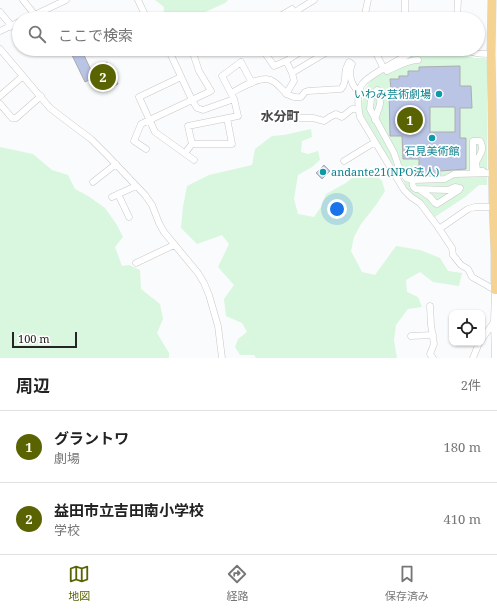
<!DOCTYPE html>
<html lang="ja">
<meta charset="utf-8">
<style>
:root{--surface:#fff;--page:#f6f6f6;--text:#222;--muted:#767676;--line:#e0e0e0;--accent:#5a6302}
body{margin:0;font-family:"Noto Serif","Noto Sans JP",serif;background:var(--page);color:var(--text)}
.controls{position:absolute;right:12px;bottom:12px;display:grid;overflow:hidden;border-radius:8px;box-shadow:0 1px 3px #0004}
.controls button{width:36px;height:36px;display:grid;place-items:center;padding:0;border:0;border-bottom:1px solid var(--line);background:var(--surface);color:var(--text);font:20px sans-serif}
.scale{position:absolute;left:12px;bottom:10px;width:65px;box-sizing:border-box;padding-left:4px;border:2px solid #252525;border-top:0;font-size:11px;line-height:14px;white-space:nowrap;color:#252525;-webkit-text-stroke:3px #fff;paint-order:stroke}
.you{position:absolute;left:337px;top:209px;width:14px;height:14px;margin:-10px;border:3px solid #fff;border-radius:50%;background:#1a73e8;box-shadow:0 0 0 6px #1a73e833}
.badge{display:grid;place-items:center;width:26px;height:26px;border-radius:50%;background:var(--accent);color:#fff;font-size:13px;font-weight:700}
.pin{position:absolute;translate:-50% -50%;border:2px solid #fff;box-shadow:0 1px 4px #0006}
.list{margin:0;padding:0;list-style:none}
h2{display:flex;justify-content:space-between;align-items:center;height:52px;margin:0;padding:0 16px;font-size:17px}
h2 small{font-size:13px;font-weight:400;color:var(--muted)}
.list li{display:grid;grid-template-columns:26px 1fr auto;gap:12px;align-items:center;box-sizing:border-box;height:72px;padding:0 16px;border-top:1px solid var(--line)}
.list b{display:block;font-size:15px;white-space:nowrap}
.list p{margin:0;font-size:13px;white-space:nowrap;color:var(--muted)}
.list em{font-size:13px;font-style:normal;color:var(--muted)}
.icon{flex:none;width:22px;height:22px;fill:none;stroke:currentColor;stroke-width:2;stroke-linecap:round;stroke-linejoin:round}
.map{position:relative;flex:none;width:497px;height:358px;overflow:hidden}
.search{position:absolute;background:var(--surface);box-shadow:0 1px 3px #0004;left:12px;right:12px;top:12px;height:44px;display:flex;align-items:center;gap:10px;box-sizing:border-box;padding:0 14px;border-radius:22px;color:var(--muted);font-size:15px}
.sheet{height:196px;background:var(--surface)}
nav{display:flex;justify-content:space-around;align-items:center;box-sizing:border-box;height:56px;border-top:1px solid var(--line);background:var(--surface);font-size:11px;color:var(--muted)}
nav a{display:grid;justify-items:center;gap:2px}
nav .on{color:var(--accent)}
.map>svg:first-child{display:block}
.green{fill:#d9f6df}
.building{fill:#bac4e5;stroke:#acadae;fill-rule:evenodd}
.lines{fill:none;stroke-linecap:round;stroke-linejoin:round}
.minor-casing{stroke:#c8c8c9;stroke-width:7}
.major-casing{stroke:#d8d8d8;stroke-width:9}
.minor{stroke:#fff;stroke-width:6}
.major{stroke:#f5d392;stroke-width:8}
.culture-dot{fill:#0f9aa8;stroke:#fff;stroke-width:1.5}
.labels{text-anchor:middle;stroke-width:3.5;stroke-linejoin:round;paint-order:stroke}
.culture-label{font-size:11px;fill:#0d838f;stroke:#fff;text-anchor:end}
.quarter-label{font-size:13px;font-weight:bold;fill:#49494a;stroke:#fff}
</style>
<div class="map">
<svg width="497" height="358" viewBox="0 0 497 358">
<rect width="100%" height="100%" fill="#fafbfc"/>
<path class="green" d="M155,0H228L225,3L203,13L187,12L191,19H163L164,7Z
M423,49H456L467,56L475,58H485L487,60V185H479L465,197L435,217L423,201L413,196L407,190L403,179L384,151L363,115L361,108L365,89L371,80L378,74Z
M311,129L312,137L302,141L301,152L308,154L318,151L320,160L312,167L298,175L294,199L298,214L314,217L321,207L326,194L346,183L366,166L382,181L385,191L376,205L361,224L354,237L351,251L362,272L375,275L396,246L420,250L440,258L448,271L462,273L459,286L433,282L420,272L406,280L407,292L418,297L422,307L408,309L396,325L394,341L397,358H256L254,355H240L235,347L238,339L247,332L242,323L226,316L224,299L234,285L218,267L229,244L222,235L197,244L181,228L183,207L187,186L209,175L252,165L255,149L272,136L284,135Z
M0,147L33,154L52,170L68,175L75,189L88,196L105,208L117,225L123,237L115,247L122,266L129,265L140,270L141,289L160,304L163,319L157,333L169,353V358H0Z"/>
<path class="building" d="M69,49H81L91,70L107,62L118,84L106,90L99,75L85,82Z
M460,66V86H471L472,108H460V138H466V169L440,171V175H419V159H403L402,136H390L389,90H391L390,79H399V76H408V71H419V67ZM430,107H455V132H430Z
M324,165L330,171L322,179L316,173Z"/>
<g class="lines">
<defs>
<path id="minor" d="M23,0L35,15
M138,0L147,19
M0,12L9,23L10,27
M26,19L66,0
M275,19L292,9
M286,19L301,8L314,0
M328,19H332
M364,19L368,0
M405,19V0
M457,19L458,0
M0,31L19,22
M0,49L50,108L63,118L91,139L107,155L145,195L152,205L159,223L164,232L198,273L204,283L209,295L218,326L222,358
M166,49L170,53L192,100L197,108L203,110L234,99
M374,49L384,69
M418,49C407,56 365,76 361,86C357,95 358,109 360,117L404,190L411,197L420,203L438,227L452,248L453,255L461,265L468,269L472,277L495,290L494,322L495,358
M464,49C473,54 481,54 491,54
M170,53L179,49
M265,53L274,66L286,61L305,49
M286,61L292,73L294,81L286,94
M387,71C396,67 407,60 418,60
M292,73L332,49
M181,77L139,97L155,132L194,160
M231,93C241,88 254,79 266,79C281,80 283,100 301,97L305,92L308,91L341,89C347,83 344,76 346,69C346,67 349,63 349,62L352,64C348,74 351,85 359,92
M0,96L23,76
M0,104L12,118H16L41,96
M299,118H313L324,121L330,117L336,114L342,117L352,109H358
M375,120C378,107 384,104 377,90L371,98L370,109L394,153L398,165L406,178L413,180L445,179L454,174L493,173
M192,144L188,126L238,116L234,99L222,76L241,62L252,83
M146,149L134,141L141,124L211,91L199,71L194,56L190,49
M185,153L192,144H232L227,118
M344,161L375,142
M473,173V141H480C486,150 478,156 476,163C476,166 477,168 477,170L483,171
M413,180C412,184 412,187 416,189L448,190L455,187L460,188L459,190L437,204L435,203L430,197L420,190
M93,182L116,164
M118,194L129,217
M112,197L136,186
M439,229L468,209L475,207H493
M136,263L174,245
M430,306L431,325L434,344L430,354L433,358
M411,336L433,335
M482,339L494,322
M473,358L479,343"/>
<path id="major" d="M492,0L491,54L492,100L493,201L495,253V290H497"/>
</defs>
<use href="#minor" class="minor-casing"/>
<use href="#major" class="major-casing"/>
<use href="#minor" class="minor"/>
<use href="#major" class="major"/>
</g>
<g class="culture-dot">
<circle cx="439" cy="94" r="4"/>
<circle cx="432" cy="138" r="4"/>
<circle cx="323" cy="172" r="4"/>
</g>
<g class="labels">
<g class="culture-label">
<text x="431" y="98">いわみ芸術劇場</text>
<text x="432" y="155" text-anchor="middle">石見美術館</text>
<text x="331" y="176" text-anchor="start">andante21(NPO法人)</text>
</g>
<g class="quarter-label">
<text x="280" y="121">水分町</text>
</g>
</g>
</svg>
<div class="controls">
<button><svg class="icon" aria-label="locate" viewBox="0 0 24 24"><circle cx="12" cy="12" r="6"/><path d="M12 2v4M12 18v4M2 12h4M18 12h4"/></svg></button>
</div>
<div class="scale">100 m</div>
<div class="you"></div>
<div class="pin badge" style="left:410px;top:120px">1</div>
<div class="pin badge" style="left:103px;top:77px">2</div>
<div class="search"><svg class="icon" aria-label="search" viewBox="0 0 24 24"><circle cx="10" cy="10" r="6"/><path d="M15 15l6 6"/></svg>ここで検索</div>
</div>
<section class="sheet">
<h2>周辺<small>2件</small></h2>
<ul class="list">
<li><span class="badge">1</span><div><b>グラントワ</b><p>劇場</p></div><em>180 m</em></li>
<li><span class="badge">2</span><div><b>益田市立吉田南小学校</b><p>学校</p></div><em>410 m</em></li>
</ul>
</section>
<nav>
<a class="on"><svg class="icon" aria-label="map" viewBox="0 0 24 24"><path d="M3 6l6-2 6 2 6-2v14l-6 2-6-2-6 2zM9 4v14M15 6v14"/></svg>地図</a>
<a><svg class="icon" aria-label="directions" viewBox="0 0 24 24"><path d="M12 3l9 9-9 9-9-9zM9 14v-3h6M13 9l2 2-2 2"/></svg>経路</a>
<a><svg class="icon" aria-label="saved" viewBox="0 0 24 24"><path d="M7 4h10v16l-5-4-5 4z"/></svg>保存済み</a>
</nav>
